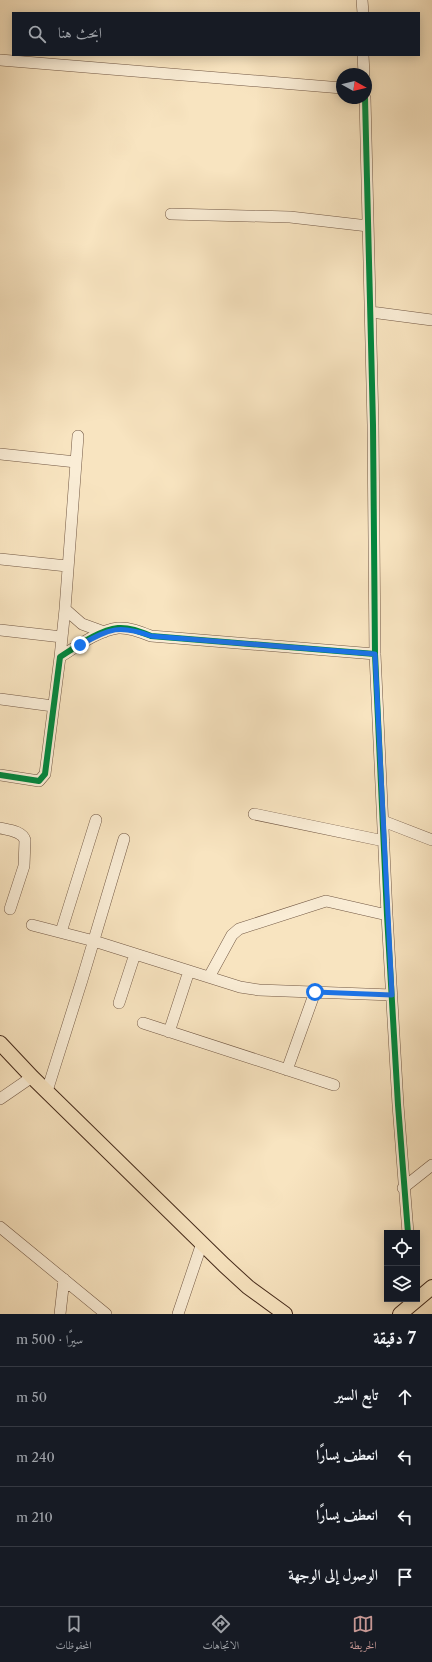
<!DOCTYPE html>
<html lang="ar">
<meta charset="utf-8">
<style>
:root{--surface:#171b24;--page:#20242c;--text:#f1f3f6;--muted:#9ea1a6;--line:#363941;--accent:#c59692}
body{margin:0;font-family:"Libre Caslon Text",Amiri,serif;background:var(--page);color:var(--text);direction:rtl}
.controls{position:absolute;right:12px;bottom:12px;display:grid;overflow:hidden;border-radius:0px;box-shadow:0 2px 10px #0003}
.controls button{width:36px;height:36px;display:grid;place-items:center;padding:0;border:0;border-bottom:1px solid var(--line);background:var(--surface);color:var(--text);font:20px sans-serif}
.compass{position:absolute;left:336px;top:68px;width:36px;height:36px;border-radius:50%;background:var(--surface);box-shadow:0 2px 10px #0003;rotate:98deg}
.stop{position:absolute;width:12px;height:12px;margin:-9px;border:3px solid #1a73e8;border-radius:50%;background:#fff}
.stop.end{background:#1a73e8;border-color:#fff;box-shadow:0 1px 4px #0008}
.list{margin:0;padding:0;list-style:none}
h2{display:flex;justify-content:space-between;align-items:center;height:52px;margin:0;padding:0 16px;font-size:17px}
h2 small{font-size:13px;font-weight:400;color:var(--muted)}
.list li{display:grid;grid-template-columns:26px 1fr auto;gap:12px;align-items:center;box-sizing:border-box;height:60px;padding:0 16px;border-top:1px solid var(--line)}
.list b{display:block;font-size:15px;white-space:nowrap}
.list em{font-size:13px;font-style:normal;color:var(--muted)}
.icon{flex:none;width:22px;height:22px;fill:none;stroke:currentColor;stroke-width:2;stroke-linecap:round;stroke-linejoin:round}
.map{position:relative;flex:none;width:432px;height:1314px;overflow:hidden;direction:ltr}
.search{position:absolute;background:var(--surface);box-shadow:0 2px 10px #0003;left:12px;right:12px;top:12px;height:44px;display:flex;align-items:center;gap:10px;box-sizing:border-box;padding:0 14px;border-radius:0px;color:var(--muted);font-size:15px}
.sheet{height:292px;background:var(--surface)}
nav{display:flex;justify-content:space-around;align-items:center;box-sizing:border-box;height:56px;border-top:1px solid var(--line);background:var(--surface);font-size:11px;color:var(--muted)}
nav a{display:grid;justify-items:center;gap:2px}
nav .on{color:var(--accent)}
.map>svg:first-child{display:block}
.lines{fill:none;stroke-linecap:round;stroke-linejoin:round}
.minor-casing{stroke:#725844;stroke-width:12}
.major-casing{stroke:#452a1a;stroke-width:16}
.minor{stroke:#faedd6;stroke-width:11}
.major{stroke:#f8e4c0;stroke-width:14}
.cycleway-casing{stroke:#faedd6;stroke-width:8}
.cycleway{stroke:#00873e;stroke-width:6}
.route{stroke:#1a73e8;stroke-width:5}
</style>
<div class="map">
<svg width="432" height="1314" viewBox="0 0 432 1314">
<rect width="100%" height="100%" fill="#f8e4c0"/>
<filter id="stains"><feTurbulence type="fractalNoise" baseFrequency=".005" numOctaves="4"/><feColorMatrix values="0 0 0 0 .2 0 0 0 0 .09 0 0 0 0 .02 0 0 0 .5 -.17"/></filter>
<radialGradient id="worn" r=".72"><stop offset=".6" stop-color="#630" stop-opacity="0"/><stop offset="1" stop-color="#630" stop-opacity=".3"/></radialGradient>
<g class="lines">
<defs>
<path id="minor" d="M362,0L363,13
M363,55L364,74
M0,60L342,88
M365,98L373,425L375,654L387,915L398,1105L408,1233
M171,214L290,217L368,226
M371,312L432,320
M78,436L65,609L82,624L104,632
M0,454L76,462
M0,559L67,566
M0,630L62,637
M60,657L65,609
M0,699L53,706
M0,775L39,781L45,774L60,657C76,647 99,630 118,628C129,627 141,632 151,636L375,654
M254,814L384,841
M383,821L432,840
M0,828C9,830 22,831 25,840L24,866L10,909
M32,925L94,941L240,987L259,990L392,995
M61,932L96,820
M209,977L232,935L239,929L326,901L387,915
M119,1003L135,954
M143,1023L334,1085
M169,1032L189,971
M287,1070L315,992
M47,1091L82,980L124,839
M0,1099L32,1077
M403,1188L432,1165
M0,1227L106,1314
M60,1314L64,1279
M178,1314L202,1243"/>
<path id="major" d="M0,1043L32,1077L224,1265L248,1287L285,1314
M400,1314L432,1287"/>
</defs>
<use href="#minor" class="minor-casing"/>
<use href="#major" class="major-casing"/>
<use href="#minor" class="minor"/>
<use href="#major" class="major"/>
<defs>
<path id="cycleway" d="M365,98L373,425L375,654L387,915L398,1105L408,1233
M0,775L39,781L45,774L60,657C76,647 99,630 118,628C129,627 141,632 151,636L375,654"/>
</defs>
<use href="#cycleway" class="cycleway-casing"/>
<use href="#cycleway" class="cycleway"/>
</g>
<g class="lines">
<path class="route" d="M80,645C110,629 118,624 151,636L375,654L392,995L315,992"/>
</g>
<rect width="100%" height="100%" filter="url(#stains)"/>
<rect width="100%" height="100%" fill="url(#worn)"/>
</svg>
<div class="controls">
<button><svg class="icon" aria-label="locate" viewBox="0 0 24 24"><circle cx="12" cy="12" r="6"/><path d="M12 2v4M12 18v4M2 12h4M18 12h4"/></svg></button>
<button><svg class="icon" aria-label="layers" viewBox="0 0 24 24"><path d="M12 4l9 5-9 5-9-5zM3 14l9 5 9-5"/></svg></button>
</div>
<svg class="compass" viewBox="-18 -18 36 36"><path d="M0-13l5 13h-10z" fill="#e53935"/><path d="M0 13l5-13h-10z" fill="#9ea1a6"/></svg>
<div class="stop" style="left:315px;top:992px"></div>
<div class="stop end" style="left:80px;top:645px"></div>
<div class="search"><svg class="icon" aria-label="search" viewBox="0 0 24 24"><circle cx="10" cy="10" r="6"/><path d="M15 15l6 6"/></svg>ابحث هنا</div>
</div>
<section class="sheet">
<h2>7 دقيقة<small>سيرًا · 500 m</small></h2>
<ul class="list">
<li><svg class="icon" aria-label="ahead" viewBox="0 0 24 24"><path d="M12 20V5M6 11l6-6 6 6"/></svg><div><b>تابع السير</b></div><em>50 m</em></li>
<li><svg class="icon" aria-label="left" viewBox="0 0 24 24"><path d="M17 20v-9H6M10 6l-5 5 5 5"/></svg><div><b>انعطف يسارًا</b></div><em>240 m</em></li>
<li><svg class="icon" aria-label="left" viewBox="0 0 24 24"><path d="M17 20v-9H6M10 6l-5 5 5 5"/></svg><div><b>انعطف يسارًا</b></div><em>210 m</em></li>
<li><svg class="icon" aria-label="arrive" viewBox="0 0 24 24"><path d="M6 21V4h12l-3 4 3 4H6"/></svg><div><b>الوصول إلى الوجهة</b></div></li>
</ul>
</section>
<nav>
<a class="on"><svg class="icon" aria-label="map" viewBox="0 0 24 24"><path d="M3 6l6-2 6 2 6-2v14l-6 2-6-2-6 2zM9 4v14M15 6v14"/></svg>الخريطة</a>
<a><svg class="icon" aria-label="directions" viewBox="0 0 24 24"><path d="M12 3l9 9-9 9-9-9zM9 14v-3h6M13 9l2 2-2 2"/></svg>الاتجاهات</a>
<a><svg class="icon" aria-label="saved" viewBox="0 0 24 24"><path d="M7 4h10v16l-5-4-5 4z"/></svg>المحفوظات</a>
</nav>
